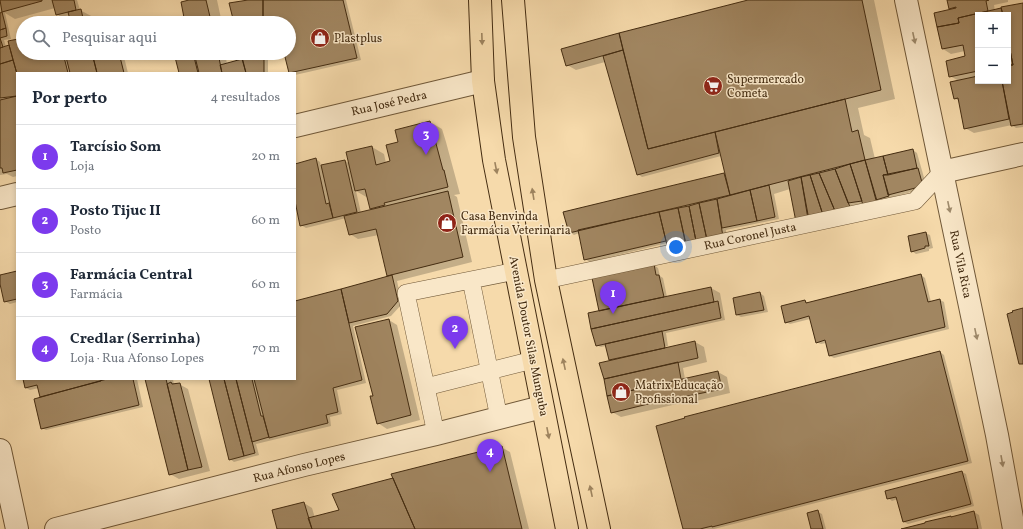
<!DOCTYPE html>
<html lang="pt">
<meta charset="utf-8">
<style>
:root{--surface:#fff;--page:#f2f2f3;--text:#1f2937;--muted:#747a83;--line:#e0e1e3;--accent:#7c3aed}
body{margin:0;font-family:Vollkorn,serif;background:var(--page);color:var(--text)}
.controls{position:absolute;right:12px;top:12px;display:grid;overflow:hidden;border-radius:0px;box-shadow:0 2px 6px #0003}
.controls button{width:36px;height:36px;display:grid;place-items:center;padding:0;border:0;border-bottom:1px solid var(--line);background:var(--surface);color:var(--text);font:20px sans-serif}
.you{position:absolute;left:676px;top:247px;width:14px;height:14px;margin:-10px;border:3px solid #fff;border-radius:50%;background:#1a73e8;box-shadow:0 0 0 6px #1a73e833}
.badge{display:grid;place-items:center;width:26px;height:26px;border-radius:50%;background:var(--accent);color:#fff;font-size:13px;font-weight:700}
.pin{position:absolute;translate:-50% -33px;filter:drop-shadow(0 1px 2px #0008)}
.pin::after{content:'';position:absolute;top:21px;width:14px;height:12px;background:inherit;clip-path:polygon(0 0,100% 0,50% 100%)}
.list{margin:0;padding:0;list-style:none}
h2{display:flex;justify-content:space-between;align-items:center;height:52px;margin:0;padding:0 16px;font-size:17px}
h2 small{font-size:13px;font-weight:400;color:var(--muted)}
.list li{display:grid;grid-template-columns:26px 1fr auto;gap:12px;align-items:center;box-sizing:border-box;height:64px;padding:0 16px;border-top:1px solid var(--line)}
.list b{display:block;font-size:15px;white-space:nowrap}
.list p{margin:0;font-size:13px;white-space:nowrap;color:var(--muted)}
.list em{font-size:13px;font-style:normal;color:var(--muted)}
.icon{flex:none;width:22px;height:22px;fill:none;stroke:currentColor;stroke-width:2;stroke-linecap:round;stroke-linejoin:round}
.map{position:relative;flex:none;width:1023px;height:529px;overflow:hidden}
.search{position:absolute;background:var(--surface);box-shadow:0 2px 6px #0003;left:16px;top:16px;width:280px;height:44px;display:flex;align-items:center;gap:10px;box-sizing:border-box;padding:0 14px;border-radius:22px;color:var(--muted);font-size:15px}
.panel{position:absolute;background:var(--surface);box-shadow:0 2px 6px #0003;left:16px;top:72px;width:280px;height:308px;border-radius:0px}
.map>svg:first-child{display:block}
.shadow{fill:#0003;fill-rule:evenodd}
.building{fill:#a18661;stroke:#442c11}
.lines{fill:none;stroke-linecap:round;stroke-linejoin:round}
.service-casing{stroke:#705838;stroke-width:18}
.minor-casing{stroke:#705838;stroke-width:24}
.primary-casing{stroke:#442c11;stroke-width:24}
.service{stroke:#f9e7c8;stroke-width:17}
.minor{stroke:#f9e7c8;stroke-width:22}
.primary{stroke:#f6daab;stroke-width:22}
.oneway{fill:#9e8a6c}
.oneway2{fill:#9d835e}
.labels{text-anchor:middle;stroke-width:3;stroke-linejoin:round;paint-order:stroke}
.poi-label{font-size:12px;fill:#442c11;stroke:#f9e7c8;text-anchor:start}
.street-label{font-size:12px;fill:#442c11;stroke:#f9e7c8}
</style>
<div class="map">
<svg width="1023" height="529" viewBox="0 0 1023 529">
<rect width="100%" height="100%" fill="#f6daab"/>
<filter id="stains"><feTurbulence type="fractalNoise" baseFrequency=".005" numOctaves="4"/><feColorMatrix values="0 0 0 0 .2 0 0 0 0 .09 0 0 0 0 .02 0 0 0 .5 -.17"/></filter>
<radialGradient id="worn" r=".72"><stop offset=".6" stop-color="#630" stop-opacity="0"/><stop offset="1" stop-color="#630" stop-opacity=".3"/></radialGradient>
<path class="shadow" d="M0,0H77L80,10L93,17L94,23H59L71,20L70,15L61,17L57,14L55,8L15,19L5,13L11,39L4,40L6,47L9,46L11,47L23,39V53H123L128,73H17V176L13,177L7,174L0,175Z
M193,0H217L222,23H186Z
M256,0H346L361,60L295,75V73H290L285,53H289V23H235Z
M752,0H874L895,99L858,108L864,135L870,138L875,159L913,150L917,153L927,188L892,197L893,198L854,205L829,212L790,189L774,194L779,219L726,230L727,239L672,247L667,243L590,262L585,259L579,233L574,235L570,232L724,174L726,175L721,156L642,177L638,174L605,62L576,70L567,65L619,34Z
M948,0H1008V2L994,5L995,11L1001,9L1003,11L1023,4V127L1016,128L1012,125L974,133L965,128L959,101L955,98L959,81L950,76L967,57L965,51L951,54L943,49L953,10L950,8ZM978,15H1008V81H978Z
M176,53H225L227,64L244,60L242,53H268V73H181Z
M430,122L442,129L446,142L460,194L454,195L457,197L472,262L397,281L402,304L391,316L353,326L366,383L337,390L342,414L330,417L331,426L256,444L259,455L234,462L230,459L210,379H295V301L388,277L379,235L358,239L350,234L346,218L306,228L301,225L295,197V165L316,159L320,162L321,166L345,161L349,163L372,147L384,154L386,163L391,162L399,143ZM356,191L368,198L371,209L373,210L361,213Z
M925,233L930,235L933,248L929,249V251L916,254L912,251Z
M654,265L658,268L660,276L663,278L667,297L711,288L720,293L725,320L666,333L668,346L612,359V361L695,342L704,347L707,362L683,368L685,379L718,372L727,377L730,393L683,404L681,403L621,417L612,412L604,379L611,361L609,360L606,346L601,347L596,345L602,311Z
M17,272V302L10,304L5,301L0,276Z
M921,275L925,278L931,302L940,300L944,302L949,329L834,358L830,356L826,343L821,344L816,342L810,319L790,324L786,322L805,301L809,303Z
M760,293L764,296L768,312L741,317L737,315Z
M389,320L397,325L420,420L387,429L378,423L374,397Z
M940,352L944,355L972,463L714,529H684Z
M24,379H104L105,381L111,379H137L143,407L46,430L42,428V398L39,388L30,390L26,388Z
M146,379H173L174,385L179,384L188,389L210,471L179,479L170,474Z
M501,447L510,452L529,529H278L304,503L312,508L315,518L341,511Z
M962,472L966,474L974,506L908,524L904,522L898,499L892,501L888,498Z
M818,512L822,514L826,529H812Z
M974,512L979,515L982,529H905Z"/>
<path class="building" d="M0,0H42V1L2,12Z
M52,0H74L76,10L56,15Z
M189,0H206L211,21L202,23H185L181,2Z
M248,0H263V23H234L229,3Z
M263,0H343L357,58L289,73L284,53H289V23H263Z
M748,0H862L881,90L648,149L619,33Z
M947,0H989L986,1L988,11L958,18L959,23L937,27L934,13L956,8V7L949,9Z
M1023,3V124L1011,126L1002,81H1008V65H1013L1008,40V15H1003L1001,7Z
M1001,8L1003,15H978V71L949,77L946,61L965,56L963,45L942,49L937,27L959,23L958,18Z
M81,9L84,23H58L70,20L68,12Z
M2,12L6,28L0,30V13Z
M6,28L7,36L0,38L3,47L0,48V30Z
M619,33L623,50L566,66L561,49Z
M23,38V53H63L68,73L17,74L8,41Z
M1008,40L1013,65H1008Z
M9,45L13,60L0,64V48Z
M623,50L648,149L715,132L719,153L637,175L603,56Z
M65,53H92L97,73H70Z
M92,53H119L124,73H97Z
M174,53H193L198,73H179Z
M194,53H218L222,73H199Z
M241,53H264V73H246Z
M242,59L246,73H222L220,65Z
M13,60L17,74V96L0,98V64Z
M978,76V81H1002L1009,119L964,129L958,98L954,99L950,82Z
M17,96V170L3,173L2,168H0V100Z
M845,99L852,132L858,130L865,160L730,195L715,132Z
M430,121L443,170H444L448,187L384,203L385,205L370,209L365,189L355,191L346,152L372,146L376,165L390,161L386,145L398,142L395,130Z
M913,149L917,168L888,175L883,156Z
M883,156L888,175H883L889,196L876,200L865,160Z
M316,158L326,204L329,203L333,218L300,226L295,201V164Z
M345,160L357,212L333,218L321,165Z
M865,160L877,201L863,205L850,164Z
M850,164L862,201L848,203L835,169Z
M918,168L923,186L888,195L883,175Z
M835,169L850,207L835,211L819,173Z
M724,173L730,195L569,233L563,212Z
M819,173L835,211L823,215L810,175Z
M810,175L823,215L808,219L801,177Z
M801,177L809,220L796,222L788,181Z
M769,185L775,217L757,221L750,190Z
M750,190L757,221L722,228L717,199Z
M448,191L463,257L387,276L376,229L349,235L344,216Z
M717,199L723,237L707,240L699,203Z
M699,203L707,240L696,241L689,206Z
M689,206L696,241L686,244L678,208Z
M678,208L685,241L667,245L659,212Z
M659,212L666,241L584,260L578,230Z
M926,232L929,246H925V248L911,252L908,236Z
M654,264L656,275H659L664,297L599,311L592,278Z
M17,271V299L4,302L0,284V275Z
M921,274L928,302L940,299L945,327L829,356L825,340L816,343L809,316L785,323L781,306L805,300L806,303Z
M392,275L398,301L387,314L349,323L341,289Z
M711,287L714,302L591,329L588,313Z
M341,289L362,380L333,388L338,412L326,415L328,423L269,438L254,379H295V301Z
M760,292L764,310L736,315L733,298Z
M718,301L721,318L596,346L591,329Z
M1023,308V364H1019L1007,314L1013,312L1012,311Z
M389,319L411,415L377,424L370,396H373L355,327Z
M662,331L665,348L609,360L605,344Z
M695,341L698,358L604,379L599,363Z
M940,351L968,461L712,527V526L700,529H683L656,426L685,418L684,417Z
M678,362L681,379L607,396L604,379Z
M718,371L722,389L673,399V398L611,413L607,396Z
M23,379H101V381L40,397L37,385L25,388Z
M107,379H133L139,405L41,429L34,399Z
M145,379H166L188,470L169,475Z
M209,379H224L244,456L229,460Z
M224,379H236L255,453L244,456Z
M236,379H252L261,416H263L269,437L252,442Z
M171,382L172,384L180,383L202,467L188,470L167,384Z
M502,446L522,529H415L391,474Z
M962,471L971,504L903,522L896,497L887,499L885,491Z
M393,478L415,529H312L308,518L339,510L332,494Z
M304,502L312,529H277L272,510Z
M818,510L823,529H811L807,513Z
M974,511L978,529H901L925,523V522L951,516V517Z"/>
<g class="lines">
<defs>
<path id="service" d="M471,280L499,418
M546,280L915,201L942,172
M426,387L533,360
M436,434L406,293L516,271"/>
<path id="minor" d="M906,0L997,435L1014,529
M295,126L483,81
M942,172L1023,154
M0,198L17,194
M0,450L17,529
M56,529L304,465L436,434L542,407"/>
<path id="primary" d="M480,0L483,81L494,160L567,529
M513,0L524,137L546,280L599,529"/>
</defs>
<use href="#service" class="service-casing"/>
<use href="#minor" class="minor-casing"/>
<use href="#primary" class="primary-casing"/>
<use href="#service" class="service"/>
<use href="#minor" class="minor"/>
<use href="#primary" class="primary"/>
</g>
<defs><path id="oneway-solid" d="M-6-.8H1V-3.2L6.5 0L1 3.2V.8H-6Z"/></defs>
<g class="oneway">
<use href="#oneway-solid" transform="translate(914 38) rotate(78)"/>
<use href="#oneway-solid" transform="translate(949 207) rotate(78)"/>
<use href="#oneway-solid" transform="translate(976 334) rotate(78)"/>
<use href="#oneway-solid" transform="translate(1002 461) rotate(80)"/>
</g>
<g class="oneway2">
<use href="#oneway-solid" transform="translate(482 39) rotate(88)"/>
<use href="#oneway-solid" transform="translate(496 168) rotate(79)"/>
<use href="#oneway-solid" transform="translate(533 194) rotate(-99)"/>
<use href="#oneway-solid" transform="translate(564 364) rotate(-102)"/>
<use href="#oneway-solid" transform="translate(548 433) rotate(79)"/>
<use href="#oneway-solid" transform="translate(591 491) rotate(-102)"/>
</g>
<defs>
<symbol id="shop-disc" viewBox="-11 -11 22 22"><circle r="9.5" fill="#8f2418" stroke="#f9e7c8"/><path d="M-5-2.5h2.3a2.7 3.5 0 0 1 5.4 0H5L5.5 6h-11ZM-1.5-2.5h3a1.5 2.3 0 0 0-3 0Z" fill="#fff"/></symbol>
<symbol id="supermarket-disc" viewBox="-11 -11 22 22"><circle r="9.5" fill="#8f2418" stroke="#f9e7c8"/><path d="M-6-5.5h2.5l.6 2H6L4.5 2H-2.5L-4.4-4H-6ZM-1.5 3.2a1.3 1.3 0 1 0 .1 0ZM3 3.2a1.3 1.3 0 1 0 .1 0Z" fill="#fff"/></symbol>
</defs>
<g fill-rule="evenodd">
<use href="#shop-disc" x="309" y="27" width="22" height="22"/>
<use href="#supermarket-disc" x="702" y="75" width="22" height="22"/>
<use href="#shop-disc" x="436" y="212" width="22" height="22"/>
<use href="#shop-disc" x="610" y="381" width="22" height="22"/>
</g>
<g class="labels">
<g class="poi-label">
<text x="334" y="42">Plastplus</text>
<text x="727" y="83">Supermercado<tspan x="727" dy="14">Cometa</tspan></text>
<text x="461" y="220">Casa Benvinda<tspan x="461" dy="14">Farmácia Veterinaria</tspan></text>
<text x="635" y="389">Matrix Educação<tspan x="635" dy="14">Profissional</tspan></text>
</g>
<g class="street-label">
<text transform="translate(389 103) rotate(-13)" y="4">Rua José Pedra</text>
<text transform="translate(750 236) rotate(-12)" y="4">Rua Coronel Justa</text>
<text transform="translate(961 264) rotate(78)" y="4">Rua Vila Rica</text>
<text transform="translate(529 336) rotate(79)" y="4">Avenida Doutor Silas Munguba</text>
<text transform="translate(299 467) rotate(-14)" y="4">Rua Afonso Lopes</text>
</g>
</g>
<rect width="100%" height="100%" filter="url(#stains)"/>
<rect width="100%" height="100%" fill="url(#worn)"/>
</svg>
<div class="controls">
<button>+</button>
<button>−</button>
</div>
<div class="you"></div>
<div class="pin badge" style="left:613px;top:314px">1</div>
<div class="pin badge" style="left:455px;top:349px">2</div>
<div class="pin badge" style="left:426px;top:155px">3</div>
<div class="pin badge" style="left:490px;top:472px">4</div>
<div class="search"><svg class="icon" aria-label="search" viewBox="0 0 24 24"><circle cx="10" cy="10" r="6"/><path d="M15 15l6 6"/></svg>Pesquisar aqui</div>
<section class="panel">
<h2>Por perto<small>4 resultados</small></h2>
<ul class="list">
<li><span class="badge">1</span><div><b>Tarcísio Som</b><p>Loja</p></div><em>20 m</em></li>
<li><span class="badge">2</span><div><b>Posto Tijuc II</b><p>Posto</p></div><em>60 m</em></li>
<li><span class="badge">3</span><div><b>Farmácia Central</b><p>Farmácia</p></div><em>60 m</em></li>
<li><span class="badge">4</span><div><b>Credlar (Serrinha)</b><p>Loja · Rua Afonso Lopes</p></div><em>70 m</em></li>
</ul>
</section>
</div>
